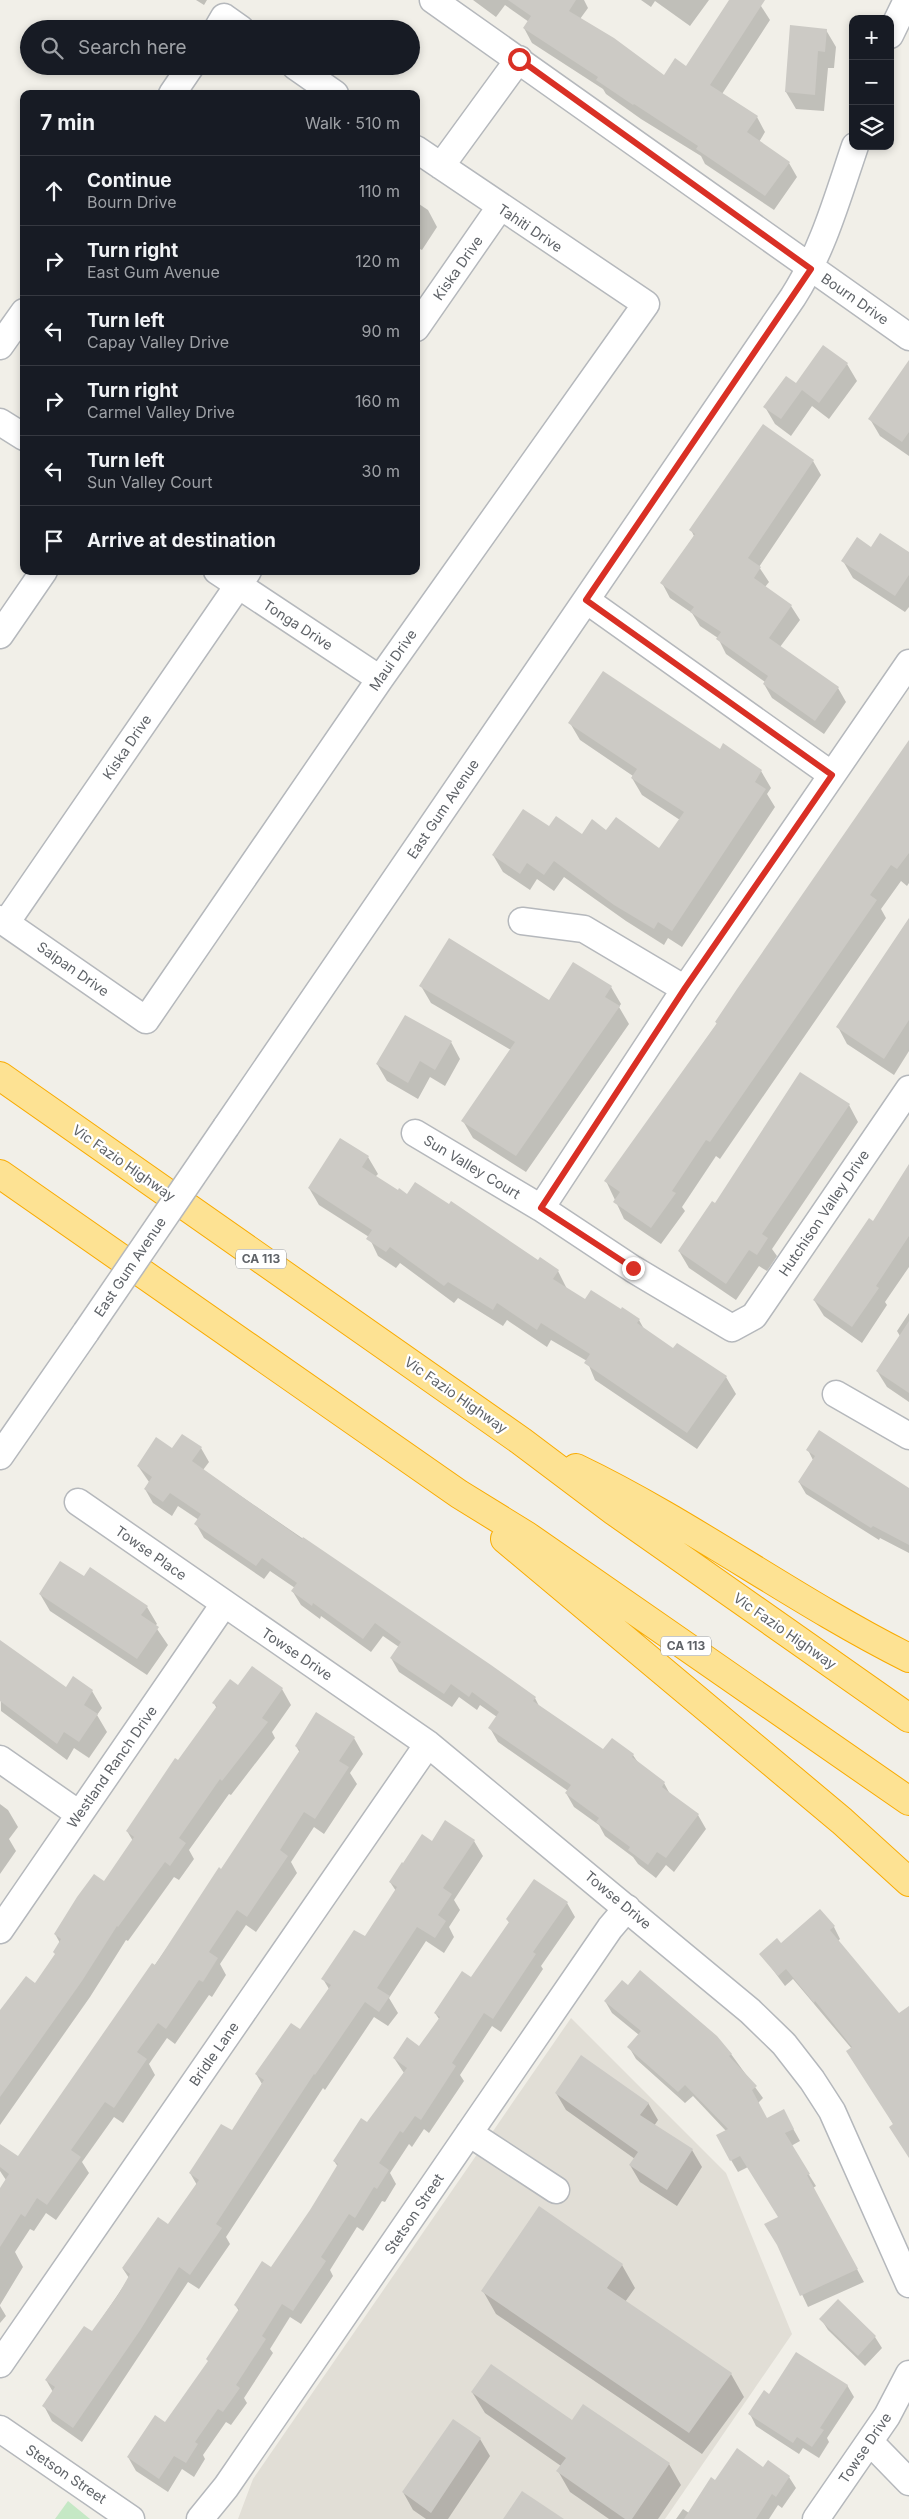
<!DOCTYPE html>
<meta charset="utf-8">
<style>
:root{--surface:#171b24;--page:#20242c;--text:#f1f3f6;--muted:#9ea1a6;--line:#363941}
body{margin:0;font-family:Inter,sans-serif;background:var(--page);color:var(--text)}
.controls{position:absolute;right:15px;top:15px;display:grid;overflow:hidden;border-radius:10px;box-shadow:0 2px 8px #0003}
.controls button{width:45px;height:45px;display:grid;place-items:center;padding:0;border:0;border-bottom:1px solid var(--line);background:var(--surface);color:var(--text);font:25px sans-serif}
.stop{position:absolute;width:15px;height:15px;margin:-11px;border:4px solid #d93025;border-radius:50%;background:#fff}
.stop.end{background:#d93025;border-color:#fff;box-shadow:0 1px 5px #0008}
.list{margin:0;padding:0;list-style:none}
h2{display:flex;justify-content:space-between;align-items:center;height:65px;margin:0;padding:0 20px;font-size:21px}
h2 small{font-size:16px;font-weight:400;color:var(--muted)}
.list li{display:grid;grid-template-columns:32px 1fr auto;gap:15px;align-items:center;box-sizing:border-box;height:70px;padding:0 20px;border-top:1px solid var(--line)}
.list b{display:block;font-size:19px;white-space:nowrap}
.list p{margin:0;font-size:16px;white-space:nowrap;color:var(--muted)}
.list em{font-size:16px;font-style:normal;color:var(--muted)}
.icon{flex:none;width:28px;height:28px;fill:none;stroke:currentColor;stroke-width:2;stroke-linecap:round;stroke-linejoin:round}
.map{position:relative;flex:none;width:909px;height:2519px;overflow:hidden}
.search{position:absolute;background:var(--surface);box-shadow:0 2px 8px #0003;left:20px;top:20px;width:400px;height:55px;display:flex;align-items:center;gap:12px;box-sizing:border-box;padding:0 18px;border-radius:28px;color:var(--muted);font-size:19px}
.panel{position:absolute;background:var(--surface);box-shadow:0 2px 8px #0003;left:20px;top:90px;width:400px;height:485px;border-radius:10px}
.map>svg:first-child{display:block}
.education{fill:#e1ded6}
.green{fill:#c5e8c5}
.shadow{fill:#0003}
.building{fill:#cccac5}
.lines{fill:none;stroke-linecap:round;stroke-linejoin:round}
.minor-casing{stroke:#b5b8bc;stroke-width:29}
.highway-casing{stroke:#f9ab00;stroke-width:30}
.minor{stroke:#fff;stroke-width:26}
.highway{stroke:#fde293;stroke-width:28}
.minor-bridge-casing{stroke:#b5b8bc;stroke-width:29;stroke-linecap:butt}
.minor-bridge{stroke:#fff;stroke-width:26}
.route{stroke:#d93025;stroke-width:6}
.labels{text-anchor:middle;stroke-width:4.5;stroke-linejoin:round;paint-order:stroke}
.shield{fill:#fff;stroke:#8f9295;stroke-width:1}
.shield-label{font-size:12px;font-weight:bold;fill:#5f6368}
.street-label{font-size:14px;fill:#5f6368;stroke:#fff}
</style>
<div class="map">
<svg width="909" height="2519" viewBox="0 0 909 2519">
<rect width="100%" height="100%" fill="#f1efe8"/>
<path class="education" d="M571,2018L726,2173L792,2334L665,2519H238L253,2479Z"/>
<path class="green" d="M68,2501L90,2519H55Z"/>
<path class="shadow" d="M196,0H207L204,5Z
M473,0H584L588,8L580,19L664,76L686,67L731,0H752L761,6L770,20L722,94L757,117L765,132L759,142L789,163L797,177L774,210L705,164L701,156L641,119L606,94L603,89L532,43L524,28L529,22L505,5L496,17Z
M641,0H709L690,26L655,1L651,7Z
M826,30L836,47L834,68H828L824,111L796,109L786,92Z
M416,202L428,210L437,227L422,250L416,247Z
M847,364L857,381L829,419L812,406L791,436L775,424L765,407L797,385Z
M909,382V456L880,436L870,419Z
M813,461L821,475L759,567L769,582L765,587L791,606L800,620L780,647L838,688L846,702L824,734L772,698L764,684L765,682L726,654L718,638L700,626L692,613L670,598L662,583L694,536L691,530Z
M872,548L909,554V607L905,612L853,578L843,561Z
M570,723L720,751L761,771L771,788L767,794L775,807L682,947L668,938L664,945L626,921L564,877L554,891L537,879L530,890L503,872L493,855L607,831L660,850L680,820L642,795L632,778L633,776L580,740Z
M909,742V883L907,886L901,881L881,909L886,918L720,1159L716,1156L682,1207L685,1211L661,1244L624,1219L606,1181L717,1024L716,1022Z
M909,919V1051L894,1075L847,1044L838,1027Z
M421,986L549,1002L611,987L621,1004L619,1007L629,1024L526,1172L473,1138L463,1121L511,1050L431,1003Z
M451,1042L460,1059L445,1086L430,1077L418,1099L387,1081L377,1064Z
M849,1105L858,1122L772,1249L777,1256L767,1271L759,1266L736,1300L689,1268L679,1251L716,1205Z
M368,1157L378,1174L375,1177L398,1192L558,1271L567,1289L586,1301L639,1320L644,1329L674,1350L726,1377L736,1394L697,1449L595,1380L587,1361L551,1340L547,1347L507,1320L503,1326L458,1298L454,1303L400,1263L396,1268L378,1256L369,1237L319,1205L309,1188Z
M909,1188V1267L885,1302L887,1305L862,1343L824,1316L814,1300L873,1223Z
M909,1313V1402L887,1387L877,1371L900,1336L897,1331Z
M201,1448L209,1462L203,1470L535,1698L539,1706L604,1751L633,1755L639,1764L664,1783L671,1796L698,1815L706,1829L674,1872L666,1865L656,1878L638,1864L633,1857L605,1836L599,1825L574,1807L566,1793L568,1791L498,1742L490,1728L497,1717L480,1705L477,1710L459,1697L452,1707L399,1672L391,1658L399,1647L383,1636L371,1652L321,1616L320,1619L301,1605L293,1592L295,1588L270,1571L264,1579L204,1538L196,1524L199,1520L178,1506L172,1516L153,1503L145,1489L149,1482L138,1466L172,1450Z
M808,1450L909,1490V1553L880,1538L879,1540L806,1494L799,1482L813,1460Z
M84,1578L147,1607L157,1624L155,1626L168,1645L147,1675L50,1611L40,1594Z
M0,1642L66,1689L92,1691L102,1708L97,1715L107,1732L89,1758L74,1748L67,1760L1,1711Z
M252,1668L282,1689L291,1705L272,1732L275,1738L231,1795L229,1794L189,1850L194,1859L179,1880L174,1877L128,1941L126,1940L90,1997L0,2125V2013L35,1985L56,1955L60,1943L55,1934L104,1883L133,1841L127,1831L217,1709L214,1703L239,1687Z
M354,1738L363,1754L350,1773L357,1784L324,1834L314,1827L291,1862L297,1873L256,1932L246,1925L220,1964L226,1975L212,1997L209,1995L175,2044L167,2038L149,2064L155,2075L123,2123L114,2117L82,2162L89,2173L56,2220L46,2213L34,2231L30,2229L15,2252L23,2267L0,2305V2190L6,2180L0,2171V2157L19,2158L221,1871L300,1753L296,1746Z
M0,1804L8,1810L18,1827L9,1839L16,1851L0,1874Z
M474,1841L483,1856L454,1900L460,1910L449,1927L454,1937L444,1953L426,1941L389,1998L398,2013L388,2026L374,2017L325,2090L323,2088L226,2237L230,2244L199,2289L188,2282L82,2442L52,2421L44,2406L53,2392L46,2380L92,2333L129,2278L123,2269L169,2226L197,2185L190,2173L232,2132L262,2084L256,2074L300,2031L329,1989L323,1979L365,1938L396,1891L390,1882L403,1864L433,1842Z
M567,1903L575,1917L541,1966L543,1969L501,2032L492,2026L460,2075L464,2081L429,2133L424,2129L412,2147L409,2144L390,2173L396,2184L385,2202L382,2201L363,2231L357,2227L330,2270L333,2276L301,2324L290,2317L270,2349L273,2353L244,2398L247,2403L231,2425L226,2422L203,2455L205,2459L194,2477L182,2469L168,2492L136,2471L128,2457L166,2424L209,2362L239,2311L235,2305L271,2269L311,2211L338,2167L334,2161L368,2124L404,2073L394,2058L420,2048L439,2019L435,2013L471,1979L510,1924L507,1919Z
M819,1911L834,1927L840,1939L838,1941L899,2015L909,2019V2153L852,2049L793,1979L785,1986L761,1954L781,1944Z
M605,2001L731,2054L763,2098L758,2103L766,2119L790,2123L800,2141L791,2146L816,2186L813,2188L864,2282L808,2307L779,2246V2217L748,2167L738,2172L731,2160L726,2131L693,2096L685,2103L636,2059L629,2047L639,2035L612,2013Z
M556,2093L648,2103L658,2120L654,2126L692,2150L702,2167L677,2206L640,2182L630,2165L635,2159L566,2110Z
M540,2208L622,2265L635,2288L625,2302L731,2374L744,2397L702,2454L496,2314L483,2291Z
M838,2301L875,2337L882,2348L865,2366L828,2330L821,2319Z
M0,2306L6,2316L0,2323Z
M847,2385L854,2397L827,2438L829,2442L819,2458L803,2448L799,2454L756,2426L750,2414Z
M472,2392L572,2421L669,2464L681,2485L658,2519H609L570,2492L558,2471L561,2466L485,2413Z
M453,2421L480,2439L490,2456L448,2519H426L413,2510L403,2492Z
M764,2469L789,2477L796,2488L782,2508L778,2505L769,2519H676L683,2509L689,2513L716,2482Z"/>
<path class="building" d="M508,0H576L569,11L614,38L664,75L675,58L686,66L729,0H765L710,85L758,116L747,132L790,162L765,196L696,149L698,146L634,104L633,105L596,80L598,77L523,28L531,16Z
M790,25L827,29L825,52L818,51L815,95L785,92Z
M823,345L848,363L819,403L802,390L781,419L763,407L786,376L796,383Z
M909,360V432L902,442L868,419Z
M763,424L814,460L748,558L761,567L754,578L792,605L769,638L839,687L815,721L763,684L768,676L716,639L721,632L690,612L694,607L660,583L695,534L689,530Z
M880,533L909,552V575L895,596L841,561L857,537L871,547Z
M603,671L720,749L723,743L762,770L755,782L766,789L672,931L658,922L654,929L614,905L554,861L544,875L527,863L520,874L492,855L523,809L549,826L556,816L582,834L592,819L606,830L616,817L659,848L684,812L631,778L637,769L568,723Z
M909,740V853L897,869L891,865L870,895L877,900L710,1142L706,1140L672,1191L676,1193L651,1228L613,1202L620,1192L604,1181L717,1023L715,1022L737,989Z
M909,918V1020L884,1059L836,1027Z
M449,938L549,1000L573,962L612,986L605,997L620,1006L516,1156L461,1121L515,1042L419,986Z
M405,1015L452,1041L435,1070L420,1061L408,1083L376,1064Z
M800,1072L850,1104L762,1234L768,1238L757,1255L749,1250L726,1284L678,1251L712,1201L715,1203Z
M340,1138L369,1156L362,1167L398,1190L399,1188L407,1194L415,1182L449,1204L451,1201L538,1260L540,1257L559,1270L553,1279L585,1299L591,1290L621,1309L622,1307L640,1319L637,1323L673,1348L677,1343L727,1376L687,1433L584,1363L590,1354L541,1323L537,1330L497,1303L493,1310L448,1282L444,1286L390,1247L386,1252L366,1239L372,1230L308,1188Z
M909,1164V1236L876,1286L879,1288L852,1327L813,1300L869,1218L873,1221Z
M909,1321V1393L876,1371Z
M819,1430L909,1488V1545L873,1526L871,1528L798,1482L815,1456L806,1450Z
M182,1434L202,1447L192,1461L302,1539L303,1537L491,1665L536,1697L533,1701L603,1749L612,1738L634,1754L632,1757L665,1782L662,1787L699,1814L666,1858L657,1852L648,1865L628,1850L630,1847L596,1822L599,1818L565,1793L571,1785L488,1728L499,1712L472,1692L469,1697L451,1684L444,1694L390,1658L401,1642L375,1623L363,1639L313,1603L312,1606L291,1591L297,1583L262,1558L256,1566L194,1524L201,1514L170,1493L163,1502L144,1489L152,1477L137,1466L156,1437L172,1448Z
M60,1561L84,1576L90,1567L148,1606L141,1615L159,1627L137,1659L39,1594Z
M0,1640L66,1687L73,1676L93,1690L84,1705L98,1714L79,1742L64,1732L57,1744L0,1701Z
M252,1666L283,1688L262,1718L268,1722L222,1781L220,1779L179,1838L186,1843L170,1866L165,1862L118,1927L117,1926L82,1981L0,2097V2010L26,1976L35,1983L55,1954L53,1952L61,1939L54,1934L77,1897L94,1874L104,1881L134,1837L126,1831L175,1758L178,1760L217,1706L212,1703L230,1679L238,1685Z
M316,1712L355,1737L339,1761L349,1767L315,1819L304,1812L280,1850L288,1856L247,1917L237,1910L209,1952L218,1958L203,1982L199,1980L166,2029L158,2023L137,2052L147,2059L114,2108L105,2102L71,2150L81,2157L47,2205L37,2198L25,2217L21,2214L0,2247V2188L9,2174L0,2167V2144L18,2156L152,1963L155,1965L219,1867L221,1869L300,1750L295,1746Z
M445,1820L475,1840L443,1888L452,1894L438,1915L446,1921L435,1938L417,1927L377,1988L390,1996L379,2012L365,2002L315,2075L314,2074L216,2224L222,2228L190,2275L179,2267L141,2329L73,2428L42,2406L55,2387L45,2380L84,2326L92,2331L118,2295L130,2274L122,2268L158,2217L168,2224L199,2180L189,2173L221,2124L232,2130L264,2080L255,2074L291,2023L300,2029L331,1985L321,1979L354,1930L365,1936L397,1887L389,1882L402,1862L403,1863L422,1834L432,1841Z
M534,1879L568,1902L533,1952L536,1954L493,2019L484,2013L452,2063L456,2066L421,2120L415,2116L403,2133L400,2131L379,2163L389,2170L377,2189L374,2187L355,2218L349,2214L321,2257L326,2261L293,2311L282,2304L262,2336L266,2339L236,2385L240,2388L223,2412L218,2409L195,2442L198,2444L186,2463L174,2456L159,2479L127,2457L155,2415L165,2422L208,2361L206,2359L239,2309L234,2305L262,2261L271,2267L310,2210L338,2164L333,2161L361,2118L367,2122L407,2068L393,2058L407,2037L419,2046L440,2017L434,2013L462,1971L471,1977L509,1922L506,1919Z
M820,1909L835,1926L830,1930L899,2013L909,2006V2158L889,2127L893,2124L846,2051L852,2047L815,2001L814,2003L786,1969L778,1976L759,1954L777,1938L781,1943Z
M640,1970L717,2036L732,2054L729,2056L757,2086L752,2090L767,2118L784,2109L794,2129L785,2133L810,2174L807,2175L858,2269L800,2296L777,2245L764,2224L778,2217L740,2156L730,2161L716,2135L728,2129L685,2085L678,2092L627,2047L641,2031L604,2001L622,1980L628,1985Z
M581,2055L649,2103L640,2115L693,2149L667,2190L629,2165L638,2152L555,2093Z
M539,2206L623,2264L607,2288L732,2373L689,2433L481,2291Z
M838,2299L876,2336L858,2356L819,2319Z
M796,2352L848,2385L820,2428L824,2430L812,2447L797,2437L793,2443L748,2414L764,2390L769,2394Z
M491,2364L572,2420L583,2404L670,2463L632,2519H625L556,2471L566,2458L471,2392Z
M453,2419L481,2438L431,2513L402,2492Z
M737,2448L763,2467L768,2460L790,2476L776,2497L772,2494L756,2519H684L711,2477L715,2480Z
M522,2491L564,2519H503Z"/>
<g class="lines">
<defs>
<path id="minor" d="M433,0L909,337
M217,29L224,17L241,29
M890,35L907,0
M295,66L335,94
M172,94L191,66
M441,166L519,59
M416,328L500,207
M0,346L24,312
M0,422L24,437
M217,571L380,679
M586,600L832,775
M0,635L44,571
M0,919L146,1020L380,679L646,304L416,149
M522,921L584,929L685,989
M6,923L248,571
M226,1127L793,297C823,250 837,199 855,146
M415,1133L541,1208L633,1269L732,1328L754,1316L909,1089
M541,1208L685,989L909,663
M836,1394L909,1436
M0,1456L86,1332
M78,1502L428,1744L750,2011L784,2044L812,2080L832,2111L909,2284
M0,1759L79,1814
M0,1930L224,1604
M469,2133L556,2190
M0,2364L428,1744
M0,2429L131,2519
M870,2442L909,2482
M200,2519L226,2487L610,1928L627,1908
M816,2519L887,2416L909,2374"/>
<path id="highway" d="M0,1076L521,1441L614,1511L909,1718
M0,1174L459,1494L527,1536L909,1801
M576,1468C691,1523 795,1601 909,1658
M505,1539L842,1821L909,1882"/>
</defs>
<use href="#minor" class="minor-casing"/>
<use href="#highway" class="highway-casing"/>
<use href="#minor" class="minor"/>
<use href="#highway" class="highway"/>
<defs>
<path id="minor-bridge" d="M86,1332L226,1127"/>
</defs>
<use href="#minor-bridge" class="minor-bridge-casing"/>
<use href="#minor-bridge" class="minor-bridge"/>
</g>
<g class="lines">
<path class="route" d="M519,59L811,269L586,600L832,775L685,988L541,1208L633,1268"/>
</g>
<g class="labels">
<g class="shield">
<rect x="236" y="1249.5" width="50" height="19" rx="4"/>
<rect x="661" y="1636.5" width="50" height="19" rx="4"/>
</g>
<g class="shield-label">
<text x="261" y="1263">CA 113</text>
<text x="686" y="1650">CA 113</text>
</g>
<g class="street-label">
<text transform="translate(530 228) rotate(34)" y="5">Tahiti Drive</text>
<text transform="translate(458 268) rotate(-55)" y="5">Kiska Drive</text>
<text transform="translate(855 299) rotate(35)" y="5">Bourn Drive</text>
<text transform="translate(298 625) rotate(33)" y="5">Tonga Drive</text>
<text transform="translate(393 660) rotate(-55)" y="5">Maui Drive</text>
<text transform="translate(127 747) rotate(-56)" y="5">Kiska Drive</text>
<text transform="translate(443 809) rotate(-56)" y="5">East Gum Avenue</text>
<text transform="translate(73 969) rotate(35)" y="5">Saipan Drive</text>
<text transform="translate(124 1163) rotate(35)" y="5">Vic Fazio Highway</text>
<text transform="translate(472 1167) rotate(31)" y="5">Sun Valley Court</text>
<text transform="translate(824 1213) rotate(-56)" y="5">Hutchison Valley Drive</text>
<text transform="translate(130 1267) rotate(-56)" y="5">East Gum Avenue</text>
<text transform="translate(456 1395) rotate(35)" y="5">Vic Fazio Highway</text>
<text transform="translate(151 1553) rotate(35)" y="5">Towse Place</text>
<text transform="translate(785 1631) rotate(35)" y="5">Vic Fazio Highway</text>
<text transform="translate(297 1654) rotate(34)" y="5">Towse Drive</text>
<text transform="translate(112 1767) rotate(-55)" y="5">Westland Ranch Drive</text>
<text transform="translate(618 1900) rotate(40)" y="5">Towse Drive</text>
<text transform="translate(214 2054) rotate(-55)" y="5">Bridle Lane</text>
<text transform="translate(414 2214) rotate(-56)" y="5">Stetson Street</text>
<text transform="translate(865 2448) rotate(-56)" y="5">Towse Drive</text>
<text transform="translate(66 2474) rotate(34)" y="5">Stetson Street</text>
</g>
</g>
</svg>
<div class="controls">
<button>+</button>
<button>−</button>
<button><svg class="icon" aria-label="layers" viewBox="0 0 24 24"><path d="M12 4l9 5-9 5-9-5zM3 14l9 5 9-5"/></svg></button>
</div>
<div class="stop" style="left:519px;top:59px"></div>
<div class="stop end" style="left:633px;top:1268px"></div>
<div class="search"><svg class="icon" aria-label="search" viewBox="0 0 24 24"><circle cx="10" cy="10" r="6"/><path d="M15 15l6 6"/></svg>Search here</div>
<section class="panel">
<h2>7 min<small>Walk · 510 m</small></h2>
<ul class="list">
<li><svg class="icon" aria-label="ahead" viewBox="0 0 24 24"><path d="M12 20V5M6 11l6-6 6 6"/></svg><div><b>Continue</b><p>Bourn Drive</p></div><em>110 m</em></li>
<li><svg class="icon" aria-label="right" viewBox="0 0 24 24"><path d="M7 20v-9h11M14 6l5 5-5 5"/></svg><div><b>Turn right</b><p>East Gum Avenue</p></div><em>120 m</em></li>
<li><svg class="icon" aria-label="left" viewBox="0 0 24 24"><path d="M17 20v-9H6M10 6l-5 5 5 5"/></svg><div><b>Turn left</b><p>Capay Valley Drive</p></div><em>90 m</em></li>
<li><svg class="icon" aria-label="right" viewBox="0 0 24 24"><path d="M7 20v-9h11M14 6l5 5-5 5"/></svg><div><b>Turn right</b><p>Carmel Valley Drive</p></div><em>160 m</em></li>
<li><svg class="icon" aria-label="left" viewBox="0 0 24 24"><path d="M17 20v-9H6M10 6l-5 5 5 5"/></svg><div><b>Turn left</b><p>Sun Valley Court</p></div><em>30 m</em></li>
<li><svg class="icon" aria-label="arrive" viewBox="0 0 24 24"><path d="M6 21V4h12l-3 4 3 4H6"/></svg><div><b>Arrive at destination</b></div></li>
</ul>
</section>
</div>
